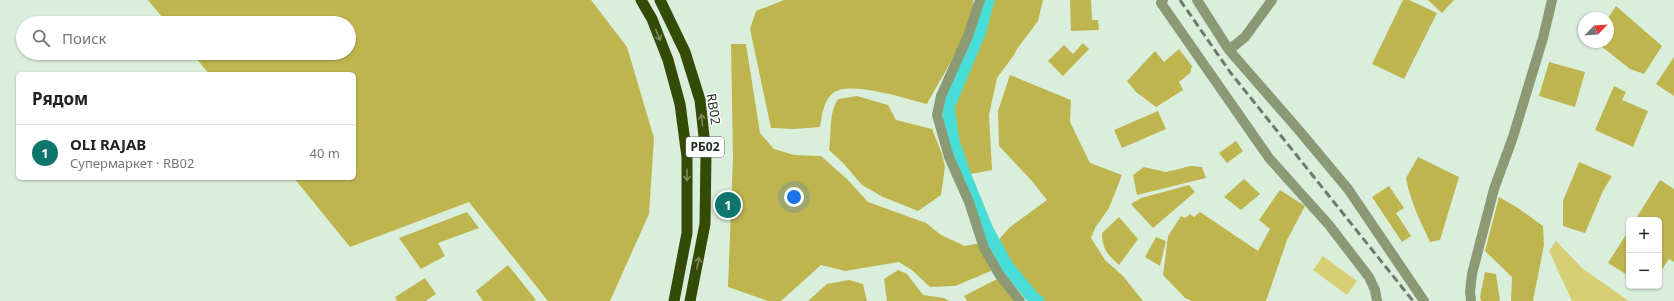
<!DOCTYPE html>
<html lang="ru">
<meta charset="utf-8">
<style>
:root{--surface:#fff;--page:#f2f2f2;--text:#222;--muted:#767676;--line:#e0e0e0;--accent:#0f766e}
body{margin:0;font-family:"Noto Sans",sans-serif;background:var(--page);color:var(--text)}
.controls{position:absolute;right:12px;bottom:12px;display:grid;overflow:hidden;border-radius:6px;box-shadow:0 1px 3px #0004}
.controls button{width:36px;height:36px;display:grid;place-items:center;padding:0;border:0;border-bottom:1px solid var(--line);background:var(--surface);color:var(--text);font:20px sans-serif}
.compass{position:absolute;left:1578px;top:12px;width:36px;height:36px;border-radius:50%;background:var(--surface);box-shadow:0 1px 3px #0004;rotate:65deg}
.you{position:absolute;left:794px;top:197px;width:14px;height:14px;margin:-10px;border:3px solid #fff;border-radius:50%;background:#1a73e8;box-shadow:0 0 0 6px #1a73e833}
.badge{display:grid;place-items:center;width:26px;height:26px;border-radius:50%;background:var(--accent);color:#fff;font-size:13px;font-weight:700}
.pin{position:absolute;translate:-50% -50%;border:2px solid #fff;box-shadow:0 1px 4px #0006}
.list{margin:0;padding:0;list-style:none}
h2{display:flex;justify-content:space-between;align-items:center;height:52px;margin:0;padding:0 16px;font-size:17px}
h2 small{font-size:13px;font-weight:400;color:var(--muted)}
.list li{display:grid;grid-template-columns:26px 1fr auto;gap:12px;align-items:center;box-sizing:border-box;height:56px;padding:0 16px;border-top:1px solid var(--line)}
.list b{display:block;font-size:15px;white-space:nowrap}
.list p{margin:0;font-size:13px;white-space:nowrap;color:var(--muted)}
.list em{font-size:13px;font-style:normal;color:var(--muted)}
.icon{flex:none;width:22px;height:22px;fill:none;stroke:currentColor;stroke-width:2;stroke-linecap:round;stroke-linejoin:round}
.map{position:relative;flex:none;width:1674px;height:301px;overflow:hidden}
.search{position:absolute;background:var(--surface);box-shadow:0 1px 3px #0004;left:16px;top:16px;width:340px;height:44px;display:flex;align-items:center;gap:10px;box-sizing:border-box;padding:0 14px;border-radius:22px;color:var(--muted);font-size:15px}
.panel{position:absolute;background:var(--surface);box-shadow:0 1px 3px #0004;left:16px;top:72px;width:340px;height:108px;border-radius:6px}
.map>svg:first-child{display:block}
.green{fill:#d7cf75}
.forest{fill:#beb54f}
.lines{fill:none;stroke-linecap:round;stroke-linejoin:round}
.canal{stroke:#48ddd6;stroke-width:13}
.minor{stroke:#8b9a75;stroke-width:10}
.trunk{stroke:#364a08;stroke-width:11}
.rail{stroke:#6d7b6e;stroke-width:3;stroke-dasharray:8 4;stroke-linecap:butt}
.oneway{stroke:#7c895e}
.labels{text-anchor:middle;stroke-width:3;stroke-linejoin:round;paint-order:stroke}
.shield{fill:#fff;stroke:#646a64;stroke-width:1}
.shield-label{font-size:12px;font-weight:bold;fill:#222a22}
.street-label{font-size:13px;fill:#222a22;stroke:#fff}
</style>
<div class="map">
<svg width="1674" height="301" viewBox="0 0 1674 301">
<rect width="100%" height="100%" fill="#daefdb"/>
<path class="green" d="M1556,241L1583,269L1629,301H1572L1549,251Z
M1323,256L1357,281L1347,295L1313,270Z"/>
<path class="forest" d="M148,0H591L627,47L654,138L649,214L610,301H548L469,202L350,247L294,178H354V74H209L192,53H349V23H167Z
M784,0H973C977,23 939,81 927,104C906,99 850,80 833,93C823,101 822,116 820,127L794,129L771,128L750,29L756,11Z
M990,0H1043L1038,21L1017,49L1014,55L997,78L989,115L992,170L966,175L955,142L950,108L981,33Z
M1070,0H1091L1092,20H1098L1099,30L1071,31Z
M1403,0H1409L1437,13L1404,79L1372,64Z
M1428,0H1454L1442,13Z
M1616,6L1662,46L1644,74L1630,69L1596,42H1608V18Z
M1083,43L1089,49L1063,76L1048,61L1064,45L1073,54Z
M731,44H746L760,133L774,149L794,155L821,156L847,179L868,202L926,223L941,235L965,246L980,243L991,271L955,286L930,287L913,271L899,262L845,271L821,265L781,301H768L728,287L733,157Z
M1179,49L1192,66L1190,73L1179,82L1183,90L1156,107L1136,92L1127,81L1155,51L1164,62Z
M1674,57V96L1656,84Z
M1549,62L1585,72L1575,107L1539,96Z
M1010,75L1071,100L1070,122L1090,163L1122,175L1109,208L1095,228L1091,238L1105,260L1123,276L1143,301H1042C1025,293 1006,259 996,243L1009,228L1047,200L1032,181L999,146L998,111Z
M1614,86L1626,92L1622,100L1648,111L1633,147L1595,130Z
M857,96L888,105L896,120L932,129L942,154L945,167L941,195L918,211L883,197L862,185L844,164L829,150C832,132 828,115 838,99Z
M1158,111L1166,129L1122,148L1114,130Z
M1236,141L1243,151L1227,163L1219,153Z
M1418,157L1459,177L1440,240L1430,242C1420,221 1410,200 1406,178Z
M1579,162L1612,176L1603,191L1585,233L1563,226V201Z
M1191,166L1202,167L1206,178L1137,195L1133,175L1144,167L1166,172Z
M1244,179L1260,194L1241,210L1224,197Z
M1660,180L1674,189V262L1669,259L1659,274V220H1635Z
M1189,185L1195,192L1153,228L1131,204L1141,198Z
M1389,186L1404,208L1396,213L1411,236L1402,242L1372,197Z
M1280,190L1305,206L1287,240L1266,301H1192L1185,298L1163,275L1168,236L1181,216L1185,218L1190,214L1194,217L1200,212L1258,251L1270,229L1259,220Z
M1499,197L1518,208L1543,226L1544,245L1533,301H1511L1512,277L1485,251Z
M467,212L479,228L438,243L445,256L421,269L399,238Z
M1119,217L1138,239L1119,265C1108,255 1102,249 1102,233Z
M1629,230V276L1608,263Z
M1156,237L1166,241L1160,266L1145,257Z
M508,265L536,300L534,301H483L476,291Z
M898,270L907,274L923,295L944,298L949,301H887L884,279Z
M1485,272L1496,274L1500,301H1481L1480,297Z
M425,278L436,294L427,300V301H397L395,297Z
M999,278L1015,301H967L964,296Z
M849,280L863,284L867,301H808L827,284Z"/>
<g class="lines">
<path class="canal" d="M988,0L980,31L948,107L953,141L965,176L987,230L1007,266L1034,299L1038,301"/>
<path class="minor" d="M980,0L968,36L941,96L937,115L949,157L969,202L984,248L999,274L1020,301
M1163,0L1161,3L1269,158L1329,225L1369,277L1375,290L1377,301
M1197,0L1229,50L1297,128L1348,189L1424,301
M1229,50L1245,37L1272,0
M1471,301L1470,292L1472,274L1494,189L1513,137L1543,38L1552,0"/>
<path class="trunk" d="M641,0L652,19L668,60L680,104L687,157V233L674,301
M660,0L685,52L700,100L706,154L705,224L690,301"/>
<path class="rail" d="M1180,0L1230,72L1413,301"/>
</g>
<defs><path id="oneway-shaft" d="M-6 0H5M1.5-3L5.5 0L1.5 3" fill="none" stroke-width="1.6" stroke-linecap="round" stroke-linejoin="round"/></defs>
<g class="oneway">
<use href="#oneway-shaft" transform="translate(658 35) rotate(69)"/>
<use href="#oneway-shaft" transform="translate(702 120) rotate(-96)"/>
<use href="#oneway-shaft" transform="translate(687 175) rotate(89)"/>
<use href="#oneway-shaft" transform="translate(698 263) rotate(-79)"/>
</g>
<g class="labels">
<rect class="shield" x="686" y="137" width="38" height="20" rx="3"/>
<g class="shield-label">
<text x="705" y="151">РБ02</text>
</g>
<g class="street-label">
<text transform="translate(714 109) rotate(81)" y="5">RB02</text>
</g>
</g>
</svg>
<div class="controls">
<button>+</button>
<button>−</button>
</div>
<svg class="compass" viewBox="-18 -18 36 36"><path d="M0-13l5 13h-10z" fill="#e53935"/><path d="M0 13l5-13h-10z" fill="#767676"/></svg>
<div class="you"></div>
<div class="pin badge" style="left:728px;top:205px">1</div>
<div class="search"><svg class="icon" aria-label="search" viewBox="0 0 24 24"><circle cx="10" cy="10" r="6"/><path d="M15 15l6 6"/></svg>Поиск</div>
<section class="panel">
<h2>Рядом<small></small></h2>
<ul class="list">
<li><span class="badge">1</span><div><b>OLI RAJAB</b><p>Супермаркет · RB02</p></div><em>40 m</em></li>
</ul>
</section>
</div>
